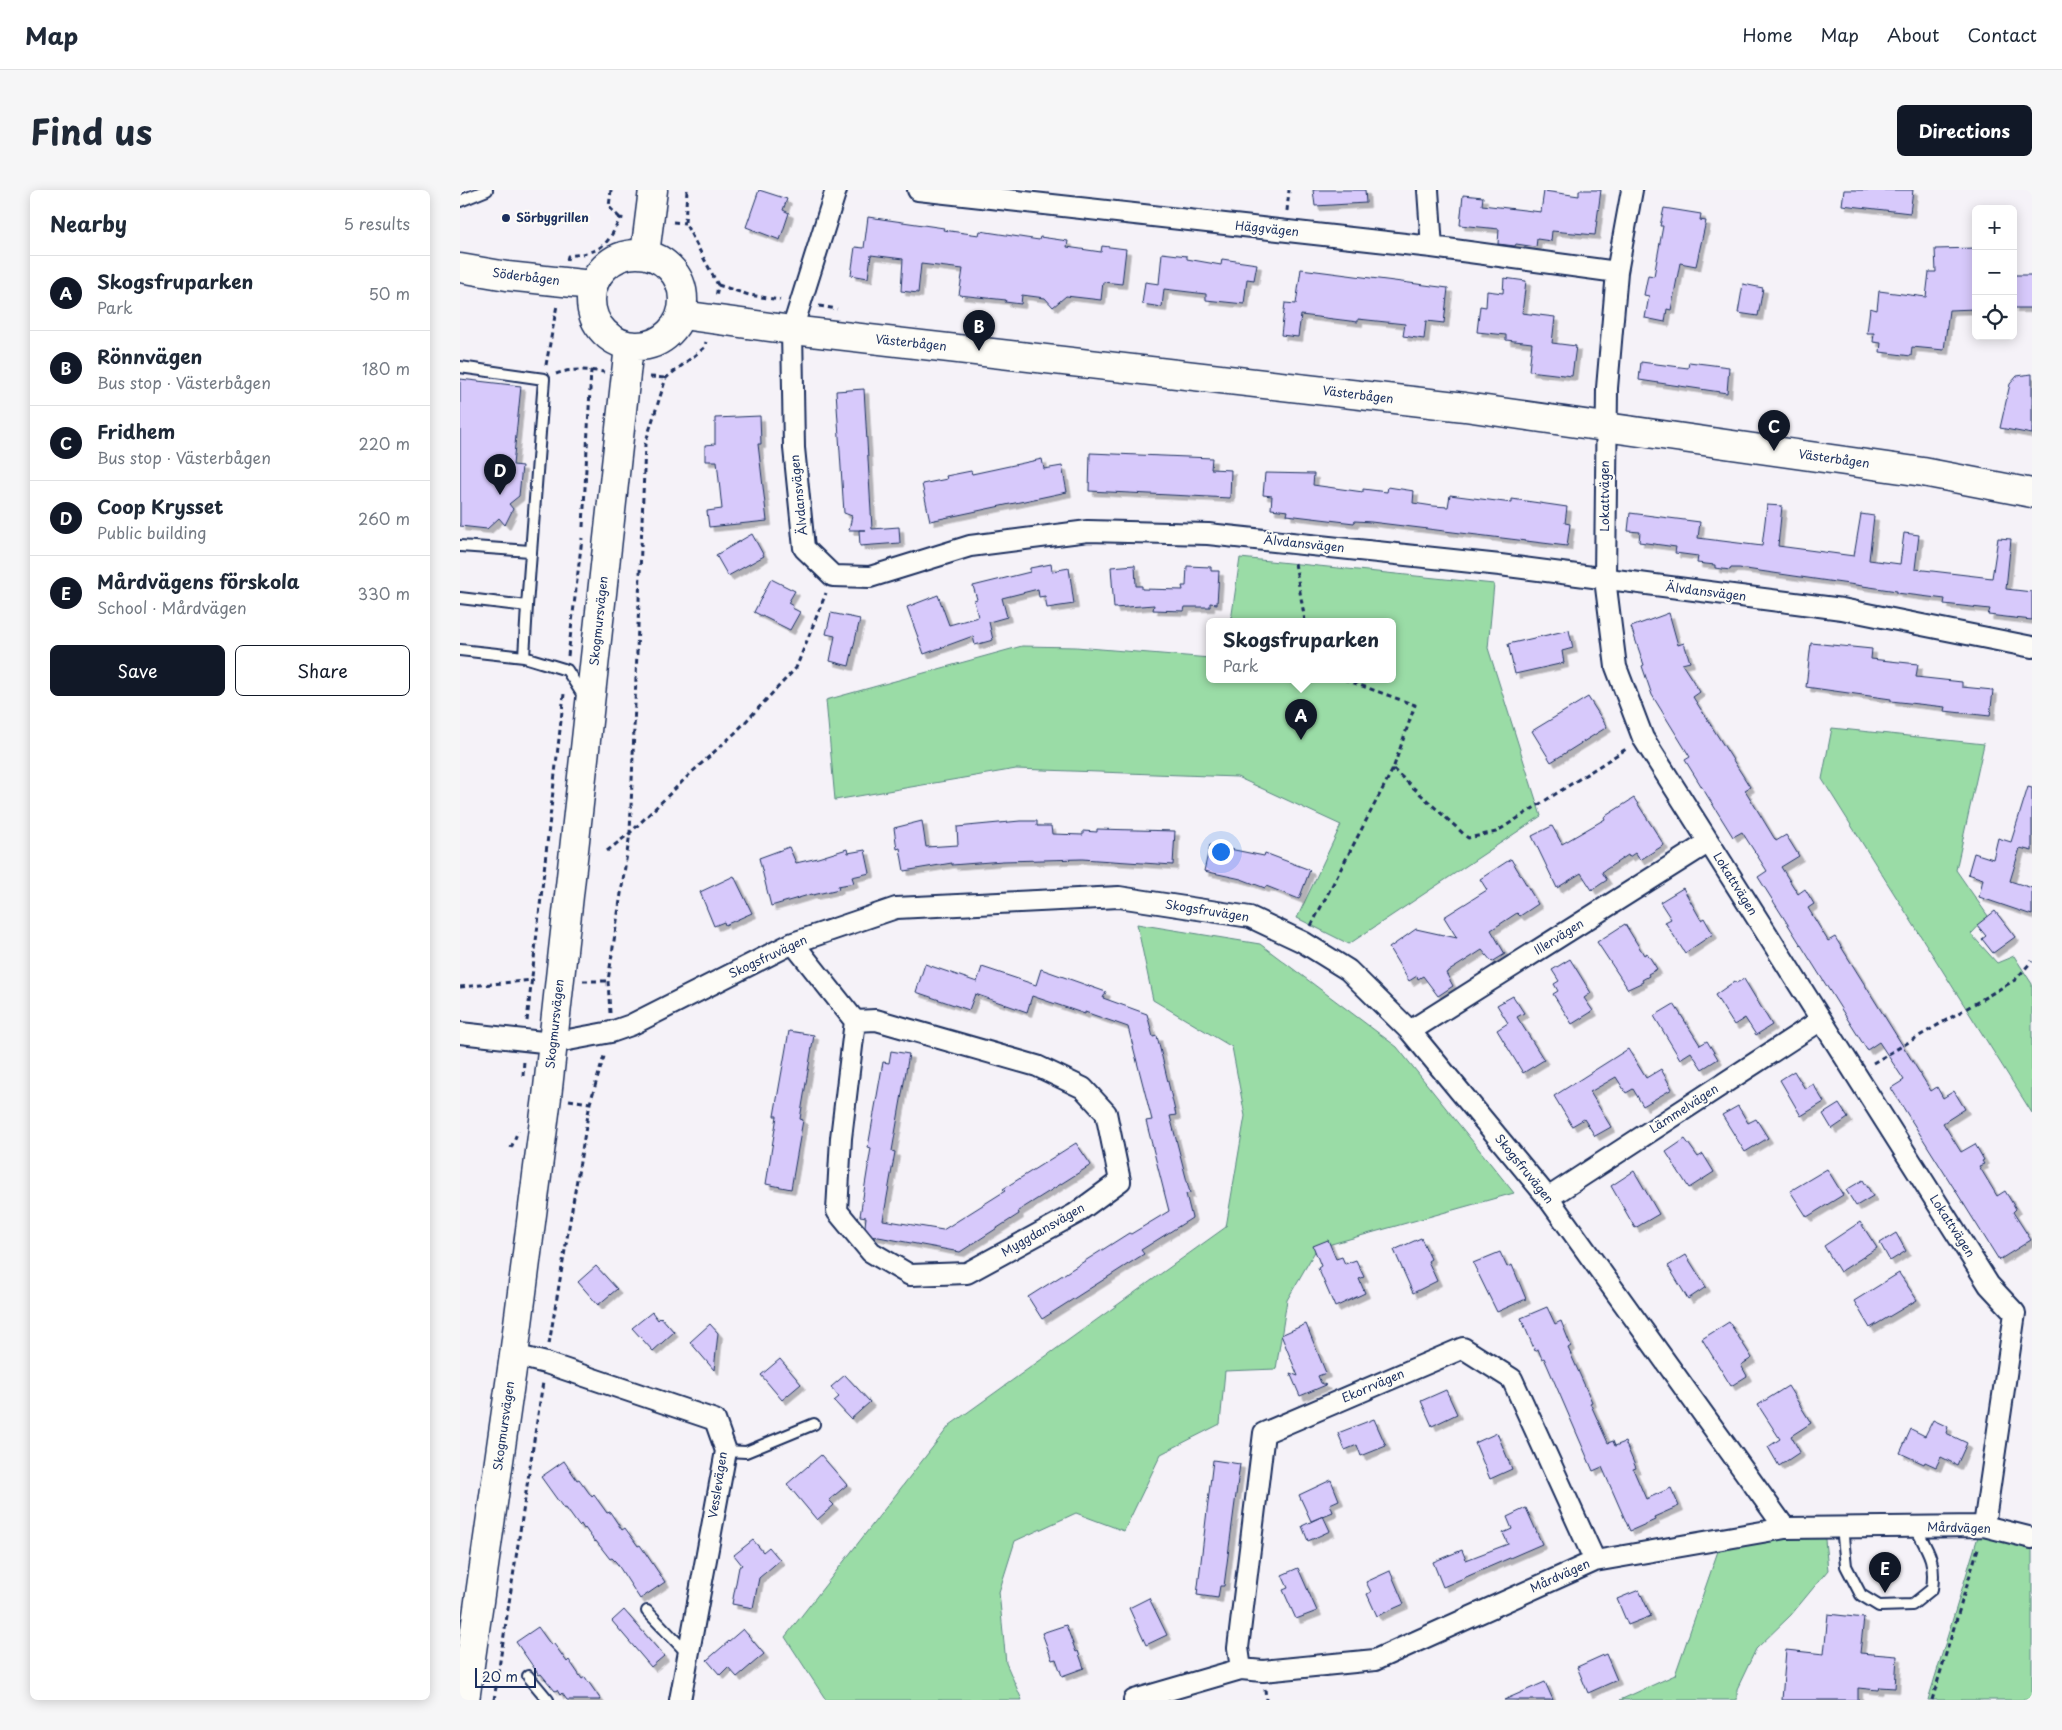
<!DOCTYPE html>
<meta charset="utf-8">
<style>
:root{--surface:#fff;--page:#f6f6f7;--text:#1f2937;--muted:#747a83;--line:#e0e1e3;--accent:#111827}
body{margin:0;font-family:"Playpen Sans",sans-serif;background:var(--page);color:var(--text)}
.controls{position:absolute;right:15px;top:15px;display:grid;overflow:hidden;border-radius:8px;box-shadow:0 2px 12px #0003}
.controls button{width:45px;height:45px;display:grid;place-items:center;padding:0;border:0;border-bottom:1px solid var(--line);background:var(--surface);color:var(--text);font:25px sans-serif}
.scale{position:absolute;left:15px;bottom:12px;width:61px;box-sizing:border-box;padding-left:5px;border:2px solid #1b2f5e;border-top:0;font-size:14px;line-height:18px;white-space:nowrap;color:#1b2f5e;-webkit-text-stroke:4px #fdfcf7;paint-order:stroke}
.you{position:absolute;left:760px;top:661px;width:18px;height:18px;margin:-12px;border:4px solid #fff;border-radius:50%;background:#1a73e8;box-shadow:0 0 0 8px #1a73e833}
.badge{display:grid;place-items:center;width:32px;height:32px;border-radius:50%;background:var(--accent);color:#fff;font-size:16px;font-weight:700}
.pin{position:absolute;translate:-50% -41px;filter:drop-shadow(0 1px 2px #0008)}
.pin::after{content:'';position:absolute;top:26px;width:18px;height:15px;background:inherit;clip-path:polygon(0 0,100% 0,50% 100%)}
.popup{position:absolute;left:746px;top:428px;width:190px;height:65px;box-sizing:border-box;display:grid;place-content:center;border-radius:8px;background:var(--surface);filter:drop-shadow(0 1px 4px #0005);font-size:16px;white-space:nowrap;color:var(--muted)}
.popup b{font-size:19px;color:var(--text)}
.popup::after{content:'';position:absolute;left:50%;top:100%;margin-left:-10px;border:10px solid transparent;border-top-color:var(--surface)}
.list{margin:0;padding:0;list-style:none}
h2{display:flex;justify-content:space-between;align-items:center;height:65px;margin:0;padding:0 20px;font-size:21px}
h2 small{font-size:16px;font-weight:400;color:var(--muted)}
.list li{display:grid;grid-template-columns:32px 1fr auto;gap:15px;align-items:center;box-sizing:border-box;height:75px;padding:0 20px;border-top:1px solid var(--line)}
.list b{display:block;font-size:19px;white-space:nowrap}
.list p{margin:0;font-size:16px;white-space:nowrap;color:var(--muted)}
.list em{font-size:16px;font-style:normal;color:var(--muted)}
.actions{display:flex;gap:10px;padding:15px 20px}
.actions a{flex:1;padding:11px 0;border:1px solid var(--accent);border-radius:8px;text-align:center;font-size:18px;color:var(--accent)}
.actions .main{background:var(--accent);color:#fff}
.icon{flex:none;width:28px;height:28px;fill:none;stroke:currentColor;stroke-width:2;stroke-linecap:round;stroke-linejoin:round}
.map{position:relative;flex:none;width:1572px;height:1510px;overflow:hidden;border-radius:8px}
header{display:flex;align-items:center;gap:30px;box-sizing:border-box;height:70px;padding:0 25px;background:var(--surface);border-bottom:1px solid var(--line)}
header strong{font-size:24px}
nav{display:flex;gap:28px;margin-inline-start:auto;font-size:18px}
.intro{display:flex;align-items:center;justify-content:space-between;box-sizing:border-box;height:120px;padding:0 30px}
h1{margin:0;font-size:35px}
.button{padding:12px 22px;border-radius:8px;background:var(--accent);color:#fff;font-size:18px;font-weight:700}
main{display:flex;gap:30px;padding:0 30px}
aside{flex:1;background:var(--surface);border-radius:8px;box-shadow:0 2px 12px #0003}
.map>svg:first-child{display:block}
.green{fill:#9adca6;stroke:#5a8682}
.building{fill:#d7c9fb;stroke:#1b2f5e;filter:url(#shadow)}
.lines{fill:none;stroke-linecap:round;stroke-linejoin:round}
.lane-casing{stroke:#1b2f5e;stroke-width:14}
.street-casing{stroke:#1b2f5e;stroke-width:24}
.secondary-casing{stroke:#1b2f5e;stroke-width:31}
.path{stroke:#1b2f5e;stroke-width:3;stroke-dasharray:5 4;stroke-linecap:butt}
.lane{stroke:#fdfcf7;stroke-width:10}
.street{stroke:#fdfcf7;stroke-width:20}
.secondary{stroke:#fdfcf7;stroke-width:28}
.poi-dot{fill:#1b2f5e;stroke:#fdfcf7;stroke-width:2}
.labels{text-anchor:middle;stroke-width:4.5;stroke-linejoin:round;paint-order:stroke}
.poi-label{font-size:12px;font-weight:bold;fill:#1b2f5e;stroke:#fdfcf7;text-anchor:start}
.street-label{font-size:12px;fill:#1b2f5e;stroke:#fdfcf7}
</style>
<header>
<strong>Map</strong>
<nav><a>Home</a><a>Map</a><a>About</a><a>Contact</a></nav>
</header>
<div class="intro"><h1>Find us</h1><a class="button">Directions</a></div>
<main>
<aside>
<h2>Nearby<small>5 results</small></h2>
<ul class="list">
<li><span class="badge">A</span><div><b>Skogsfruparken</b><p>Park</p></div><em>50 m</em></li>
<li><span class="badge">B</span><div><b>Rönnvägen</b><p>Bus stop · Västerbågen</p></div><em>180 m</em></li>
<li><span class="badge">C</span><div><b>Fridhem</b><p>Bus stop · Västerbågen</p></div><em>220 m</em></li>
<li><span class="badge">D</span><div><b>Coop Krysset</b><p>Public building</p></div><em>260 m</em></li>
<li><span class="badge">E</span><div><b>Mårdvägens förskola</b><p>School · Mårdvägen</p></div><em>330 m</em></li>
</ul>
<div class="actions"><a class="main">Save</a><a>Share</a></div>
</aside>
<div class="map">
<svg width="1572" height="1510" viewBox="0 0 1572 1510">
<defs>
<filter id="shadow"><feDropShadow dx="4.5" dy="4.5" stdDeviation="0" flood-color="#0004"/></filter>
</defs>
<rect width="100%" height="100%" fill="#f5f2f8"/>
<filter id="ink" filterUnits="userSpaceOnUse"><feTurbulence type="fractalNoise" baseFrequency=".02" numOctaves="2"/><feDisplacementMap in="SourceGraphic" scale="10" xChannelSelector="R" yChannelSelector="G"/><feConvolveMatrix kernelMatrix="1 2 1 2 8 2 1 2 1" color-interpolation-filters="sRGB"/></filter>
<g filter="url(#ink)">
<path class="green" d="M780,368L1034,394L1028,458L1081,626L889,754L837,728L881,635L777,587L556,579L375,610L366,510L562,456L616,457L750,468V489H932V431H771Z
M1372,538L1524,554L1496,680L1528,726L1511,744L1537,773L1554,766L1572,794V923L1362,589Z
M677,734L800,754L937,857L1054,1003L857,1058L827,1110L816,1179L765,1181L760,1234L701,1264L664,1341L616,1323L555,1351L539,1402L546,1473L562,1510H366L325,1447L490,1235L766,1037L785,926L772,857L693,810Z
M1364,1340L1368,1380L1331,1425L1296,1459L1277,1499V1510H1160L1215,1485L1258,1361L1327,1344Z
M1520,1340L1572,1350V1510H1468Z"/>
<path class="building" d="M299,0L327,9L323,20L329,23L320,50L286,37Z
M853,0H905L906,13L855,16Z
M1119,0H1141L1135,45L1092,41L1091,51L1077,49L1076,57L1056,54L1055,56L1038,54L1039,39L1000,35L1003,5L1023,7L1022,15L1081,22L1084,1L1119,6Z
M1384,0H1453L1450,23L1382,15Z
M1204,18L1241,24L1240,30L1246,31L1236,76L1220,73L1211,120L1207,119L1205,132L1185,128L1189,106L1184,105L1188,85L1194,86L1203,36H1200Z
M408,27L484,38L483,40L519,45L520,41L579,50L580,47L608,51L607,57L641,62L642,56L666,59L662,94L643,92L641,110L606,106L593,117L585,108L562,105L561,114L545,112L546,110L499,105L503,79L461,74L458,103L441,101L443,69L411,65L408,88L391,85L395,57L404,58Z
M1516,58V119L1489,120L1484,160L1452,157L1451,166L1420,162L1421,153L1413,152L1414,143H1407L1410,118L1417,120L1419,101L1466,107L1469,82H1476L1475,59Z
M702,63L727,66V69L761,75L762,69L797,74L794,90L787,89L784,114L746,110V104L704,99L702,117L682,114L685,92L699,94Z
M841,79L988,98L984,133L966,131L964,149L943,146L945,134L898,129V132L841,125L838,147L821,145L825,113L836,114Z
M1553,85H1572V118H1553Z
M1044,88L1066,91L1062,123L1095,127L1092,153L1116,156L1112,186L1069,181L1072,153L1046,150V145L1017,142L1020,116L1026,117L1027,101L1043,103Z
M1283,94L1303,98L1298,126L1278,123Z
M1181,172L1228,178L1229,172L1269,177L1267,203L1179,190Z
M1572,184V244L1540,238L1550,194L1557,186Z
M0,189L61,196L53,275L62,276L59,306L49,314L53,319L45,335L39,328L27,339L0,336Z
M404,199L412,339L439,337L440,353L400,356L399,340H405H389L392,326L384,323L376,201Z
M300,226L301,254H298L307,331L249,337L247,321L262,319L257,271H245V255L255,254V228Z
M630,263L752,268L751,279L771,280L770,308L629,301Z
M582,269L584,279L602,276L607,302L470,331L462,294L487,289L486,286L511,281L512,284Z
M805,283L854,284L853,295L903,302V299L927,302L928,297L954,301L953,313L973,316L988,317L990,305L1052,313V309L1107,317L1105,333L1110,334L1107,356L911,332L895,331L894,333L827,325L828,321L811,319L812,306L803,305Z
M1307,315L1322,316L1318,356L1394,366L1401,324L1414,326L1409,370L1440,374L1444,343L1459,345L1455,379L1532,388L1538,348L1551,349L1546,399L1572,402V430L1528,425L1530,419L1484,414L1485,409L1437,403V401L1279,378H1271L1270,380L1255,378V375L1237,373L1238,366L1215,363L1216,357L1179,352L1180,342L1168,341L1170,323L1240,332L1238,348L1302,356Z
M292,344L304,366L268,386L256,365Z
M591,374L592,381L609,378L614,414L587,418L585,406L579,407L578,399L542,408L547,427L529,432L533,450L515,455L513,446L464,464L447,417L478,405L489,435L518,427L514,410L517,409L513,396L570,382V378Z
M675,375L676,396H682V399L723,400L722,396H726L727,376L751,377V381H759L757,414L750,413V417H725L724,421L693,420L694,415L654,418L651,377Z
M311,389L335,401L328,413L333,416L332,418L340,422L330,440L294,422Z
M371,423L400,429L389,476L370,471L375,446L366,444Z
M1209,423L1218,455L1224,453L1230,472L1222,474L1240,502L1233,507L1290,597L1285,600L1316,651L1326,645L1339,666L1321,677L1338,704L1345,699L1354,714L1348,718L1368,751L1375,747L1471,901L1477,897L1483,908L1494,901L1505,919L1483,933L1501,962L1515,954L1524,970L1522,971L1524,974L1519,976L1537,1006L1545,1001L1556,1019L1553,1022L1571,1050L1539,1070L1431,898L1444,890L1419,852L1407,860L1298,687L1307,681L1282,642L1273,647L1225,570L1230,567L1192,505L1182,476L1184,475L1171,437Z
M1109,440L1113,458L1102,461L1104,473L1055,484L1048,454Z
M1351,453L1412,459L1411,469L1458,474L1456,487L1502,492V497L1533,500L1530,526L1484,521L1485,517L1431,511V509L1346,497Z
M1128,507L1147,537L1091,572L1072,541Z
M1568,597L1572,598V661L1560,658L1550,691L1572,698V725L1519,707L1523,689L1508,684L1514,663L1533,669L1538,648L1551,652Z
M1174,608L1204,655L1180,670L1175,663L1169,667L1168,665L1142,682L1147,690L1132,700L1121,683L1097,698L1072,646L1092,636L1102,654L1145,629L1144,627Z
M462,631L466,657L498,655L497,637L560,631H577V636H591L592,644L623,645V641L637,642V639L715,641L713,675L622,669L543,671L492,675V673L444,681L440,658L437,659L434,638Z
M750,655L804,666L805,663L850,680L839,709L806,696L805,698L781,689L744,681Z
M329,657L336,673L358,668L387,659L388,663L405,660L410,683L392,687L394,693L378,696L379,699L353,705L352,704L311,716L299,668Z
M1051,669L1078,714L1060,726L1057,723L1031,740L1045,764L1032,772L1022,760L986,783L993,796L978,806L963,786L958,789L957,786L949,791L929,758L956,739L997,748L984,727L1027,700L1020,689Z
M274,686L292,723L265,735L264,732L254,736L240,702Z
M1223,698L1241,730L1244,728L1253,744L1225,763L1205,732L1211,729L1200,712Z
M1535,721L1555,747L1533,763L1522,749L1526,746L1517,735Z
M1165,734L1184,765L1187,763L1197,779L1188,784L1189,786L1182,790L1183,792L1168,799L1137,752Z
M1110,769L1131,803L1124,808L1133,821L1112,834L1093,804L1098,801L1094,794L1099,791L1092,780Z
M465,774L517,792L522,777L576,795L581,779L646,802L643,808L687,824L693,847L697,846L716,925L710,926L730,1003L726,1004L732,1028L681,1060L684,1064L582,1129L568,1107L669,1043L671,1044L709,1021L686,931L692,930L668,837L625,822V824L572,806L567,822L515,804L509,820L456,802Z
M1284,789L1312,835L1296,845L1285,828L1274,835L1255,805L1275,791L1276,793Z
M1053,806L1064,823L1057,827L1084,870L1063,883L1037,840L1048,833L1037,815Z
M1214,814L1240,855L1247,851L1258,869L1242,879L1231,862L1220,869L1194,826Z
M329,841L354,845L340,929L343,930L331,999L306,994L317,926H314Z
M1168,859L1186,888L1201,879L1212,899L1183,916L1173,899L1166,903L1156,887L1130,902L1151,937L1135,946L1124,929L1112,936L1094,906Z
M431,861L449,864L432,961L435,962L423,1030L483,1040L545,1001L543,999L616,953L631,975L558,1021L559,1024L500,1062L413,1046L405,1036L406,1027L400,1026L411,958L408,957L423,872L429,873Z
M1334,881L1345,899L1353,894L1364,912L1341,926L1320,890Z
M1379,914L1388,928L1372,939L1363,924Z
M1278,916L1288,933L1296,929L1308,948L1285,962L1262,925Z
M1225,949L1238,967L1243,964L1254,982L1229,998L1206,962Z
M1367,979L1383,1005L1347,1027L1330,1001Z
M1174,981L1199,1024L1175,1038L1151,996Z
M1403,990L1413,1006L1396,1016L1386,1000Z
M1400,1032L1417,1058L1380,1082L1364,1056Z
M1436,1043L1446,1061L1430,1071L1420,1053Z
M961,1048L971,1069L968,1071L977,1091L953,1103L934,1060Z
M868,1050L876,1069L882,1067L885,1074L896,1070L904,1087L899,1089L905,1103L875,1117L858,1078L861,1076L853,1056Z
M1040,1062L1047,1077L1052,1075L1066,1109L1037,1122L1013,1073Z
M1226,1065L1246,1097L1228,1109L1208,1076Z
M136,1076L157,1099L138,1115L118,1092Z
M1439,1083L1457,1110L1410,1138L1394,1111Z
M1087,1117L1095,1134L1101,1131L1111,1156L1108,1158L1132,1212L1130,1213L1148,1253L1153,1251L1155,1256L1165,1252L1176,1278L1173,1279L1186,1309L1211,1298L1219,1316L1194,1327L1195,1330L1170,1341L1142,1277L1133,1281L1084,1168L1082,1169L1078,1159L1075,1161L1061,1128Z
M192,1122L198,1130L201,1127L214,1142L193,1161L172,1138Z
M1269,1132L1292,1168L1281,1175L1287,1186L1271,1196L1242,1149Z
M250,1134L258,1143L254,1180L230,1152Z
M846,1134L866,1183L858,1186L861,1193L866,1195L840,1206L830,1183L838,1186L821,1145Z
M320,1169L341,1194L322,1210L301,1185Z
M385,1185L410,1212L391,1229L374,1211L379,1207L371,1197Z
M1328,1196L1351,1233L1331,1246L1340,1262L1319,1276L1308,1257L1320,1249L1298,1215Z
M986,1200L997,1224L972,1236L961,1211Z
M914,1229L926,1256L901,1266L897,1255L885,1260L878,1243Z
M1473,1230L1488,1237L1486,1243L1507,1253L1497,1275L1481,1267L1476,1277L1465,1272L1464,1274L1440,1263L1451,1239L1465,1246Z
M1037,1243L1052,1279L1030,1289L1015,1253Z
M361,1265L387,1295L369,1310L374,1315L357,1330L327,1294Z
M753,1270L780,1274L764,1396H760L758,1408L737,1405Z
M104,1271L117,1290L119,1289L132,1307L134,1305L147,1323L150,1322L162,1340L165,1338L178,1356L180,1355L205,1392L180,1409L156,1372L152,1368L150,1369L136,1351L135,1352L125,1338L124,1339L121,1334L119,1336L106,1318L104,1319L81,1287Z
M871,1290L879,1310L870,1314L873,1322L851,1331L839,1305Z
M1066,1318L1082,1354L983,1397L973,1372L1002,1360L1006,1370L1048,1354L1043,1343L1052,1339L1047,1327Z
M863,1326L870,1341L848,1351L842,1336Z
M293,1350L303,1362L309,1357L320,1370L299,1388L293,1418L272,1414L279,1377L282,1375L274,1365Z
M838,1378L857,1421L836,1429L823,1400L828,1398L822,1385Z
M930,1381L944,1414L917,1426L907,1404L911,1402L906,1392Z
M1179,1400L1191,1426L1168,1435L1157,1409Z
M689,1408L707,1445L686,1455L669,1418Z
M164,1420L204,1466L191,1477L152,1431Z
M1368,1424L1404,1428L1400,1463L1437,1466L1435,1498L1419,1497L1418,1500L1398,1498V1510H1322L1326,1460L1364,1464Z
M606,1435L616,1462L618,1461L624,1478L602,1486L596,1469L592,1470L582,1443Z
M78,1437L91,1455L94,1454L107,1472L109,1470L122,1489L125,1487L141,1510H107L102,1503L100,1505L97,1500L95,1501L81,1484L79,1485L56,1452Z
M283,1439L304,1464L277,1487L268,1477L260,1485L247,1470Z
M1146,1464L1157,1490L1128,1503L1117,1477Z
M1085,1492L1093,1510H1044Z"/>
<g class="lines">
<defs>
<path id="lane" d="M0,11L27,0
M0,177L84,189L67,416L0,408
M0,356L70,361
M67,416L64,467L107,480L124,507
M0,460L64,467
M266,1261L286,1262L354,1234
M1382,1337L1386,1376L1401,1405L1419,1416L1452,1415L1472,1399C1476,1370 1468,1361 1455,1337
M187,1421L228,1464
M68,1486L88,1510"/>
<path id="street" d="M376,0L332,140L334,258L344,358L373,386L410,387L510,356L628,341L748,344L1040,375L1382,419L1572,457
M458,0L972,57L1157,82
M968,0L972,57
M1172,0L1157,82L1147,198L1145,389L1156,477L1183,548L1529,1095L1555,1123L1524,1336
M333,753L395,831L381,948L377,1021L411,1062L450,1085L507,1083L615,1024L660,991L646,923L623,898L577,876L416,830L395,831
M950,841L1249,652
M0,843L92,853L151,842L171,835L333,753L436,718L659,707L790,727L843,752L888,780L950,841L1088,1008L1325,1338
M1088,1008L1361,830
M54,1165L86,1173L255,1230L266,1261L220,1510
M781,1479L778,1458L804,1243L1003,1158L1052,1189L1135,1371
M674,1510L781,1479L803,1481L915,1470L1135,1371L1325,1338L1524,1336L1572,1348"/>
<path id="secondary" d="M131 110a46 46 0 1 1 92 0a46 46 0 1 1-92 0Z
M185,64L193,0
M0,78L47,86L132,95
M222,125L332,140L1005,217L1463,282L1572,303
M5,1510L54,1165L87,907L169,156"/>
</defs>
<use href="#lane" class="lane-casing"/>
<use href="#street" class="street-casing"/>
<use href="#secondary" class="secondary-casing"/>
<path class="path" d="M151,0L149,17L160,28
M227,0L225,33L258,95L256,108
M827,21L829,0
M213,32L225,33
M107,70L108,66C140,62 147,58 160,28L167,29
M258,95L289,105L320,110
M359,116L377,119
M86,175L97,115
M96,184C111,178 128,180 144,182
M190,187L206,188
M123,337L131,180
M835,373L845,431
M108,466L122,348
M933,579L1008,648L1036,642L1166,559
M147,661L170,643L231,583L275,543L336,478L366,403
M851,736L933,579L955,515L883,489
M123,791H148
M0,797L74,790
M150,823L148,791L170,643L185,254L206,188L244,158L246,152
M67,831L104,504
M1413,873L1555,790L1572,771
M63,886L64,870
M109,910L130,913
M51,958L58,941
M89,1154L130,913L145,863
M805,1499L806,1510
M34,1510L83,1192
M1472,1510L1519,1355"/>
<use href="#lane" class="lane"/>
<use href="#street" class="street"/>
<use href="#secondary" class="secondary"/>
</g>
</g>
<circle class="poi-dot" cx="46" cy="28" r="5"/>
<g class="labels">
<g class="poi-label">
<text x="56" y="32">Sörbygrillen</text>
</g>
<g class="street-label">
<text transform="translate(807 39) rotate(6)" y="4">Häggvägen</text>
<text transform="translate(66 87) rotate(7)" y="4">Söderbågen</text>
<text transform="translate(451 153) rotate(6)" y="4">Västerbågen</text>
<text transform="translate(898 205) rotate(7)" y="4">Västerbågen</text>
<text transform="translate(1374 269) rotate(8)" y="4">Västerbågen</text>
<text transform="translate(339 305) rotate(-96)" y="4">Älvdansvägen</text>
<text transform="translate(1145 306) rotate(-90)" y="4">Lokattvägen</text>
<text transform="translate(844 354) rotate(6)" y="4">Älvdansvägen</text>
<text transform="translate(1246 402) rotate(7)" y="4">Älvdansvägen</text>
<text transform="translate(139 431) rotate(-84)" y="4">Skogmursvägen</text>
<text transform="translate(1275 694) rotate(58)" y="4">Lokattvägen</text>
<text transform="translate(747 721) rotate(9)" y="4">Skogsfruvägen</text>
<text transform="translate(1099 747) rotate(-32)" y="4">Illervägen</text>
<text transform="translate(308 767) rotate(-25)" y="4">Skogsfruvägen</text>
<text transform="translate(95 834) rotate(-84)" y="4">Skogmursvägen</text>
<text transform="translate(1224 919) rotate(-33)" y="4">Lämmelvägen</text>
<text transform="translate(1064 979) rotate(51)" y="4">Skogsfruvägen</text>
<text transform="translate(1492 1036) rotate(57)" y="4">Lokattvägen</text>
<text transform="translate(583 1040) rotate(-30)" y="4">Myggdansvägen</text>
<text transform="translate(913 1196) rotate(-23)" y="4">Ekorrvägen</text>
<text transform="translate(44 1236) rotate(-82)" y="4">Skogmursvägen</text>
<text transform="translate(258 1295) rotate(-81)" y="4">Vesslevägen</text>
<text transform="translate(1499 1338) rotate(2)" y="4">Mårdvägen</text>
<text transform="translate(1100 1386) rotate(-24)" y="4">Mårdvägen</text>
</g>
</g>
</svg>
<div class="controls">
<button>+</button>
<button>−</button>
<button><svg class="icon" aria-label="locate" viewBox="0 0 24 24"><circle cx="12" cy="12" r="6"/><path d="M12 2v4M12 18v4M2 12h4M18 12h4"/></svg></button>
</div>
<div class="scale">20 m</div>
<div class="you"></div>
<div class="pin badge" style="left:841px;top:550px">A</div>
<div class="popup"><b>Skogsfruparken</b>Park</div>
<div class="pin badge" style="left:519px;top:161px">B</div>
<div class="pin badge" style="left:1314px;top:261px">C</div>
<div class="pin badge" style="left:40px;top:305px">D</div>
<div class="pin badge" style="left:1425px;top:1403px">E</div>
</div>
</main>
